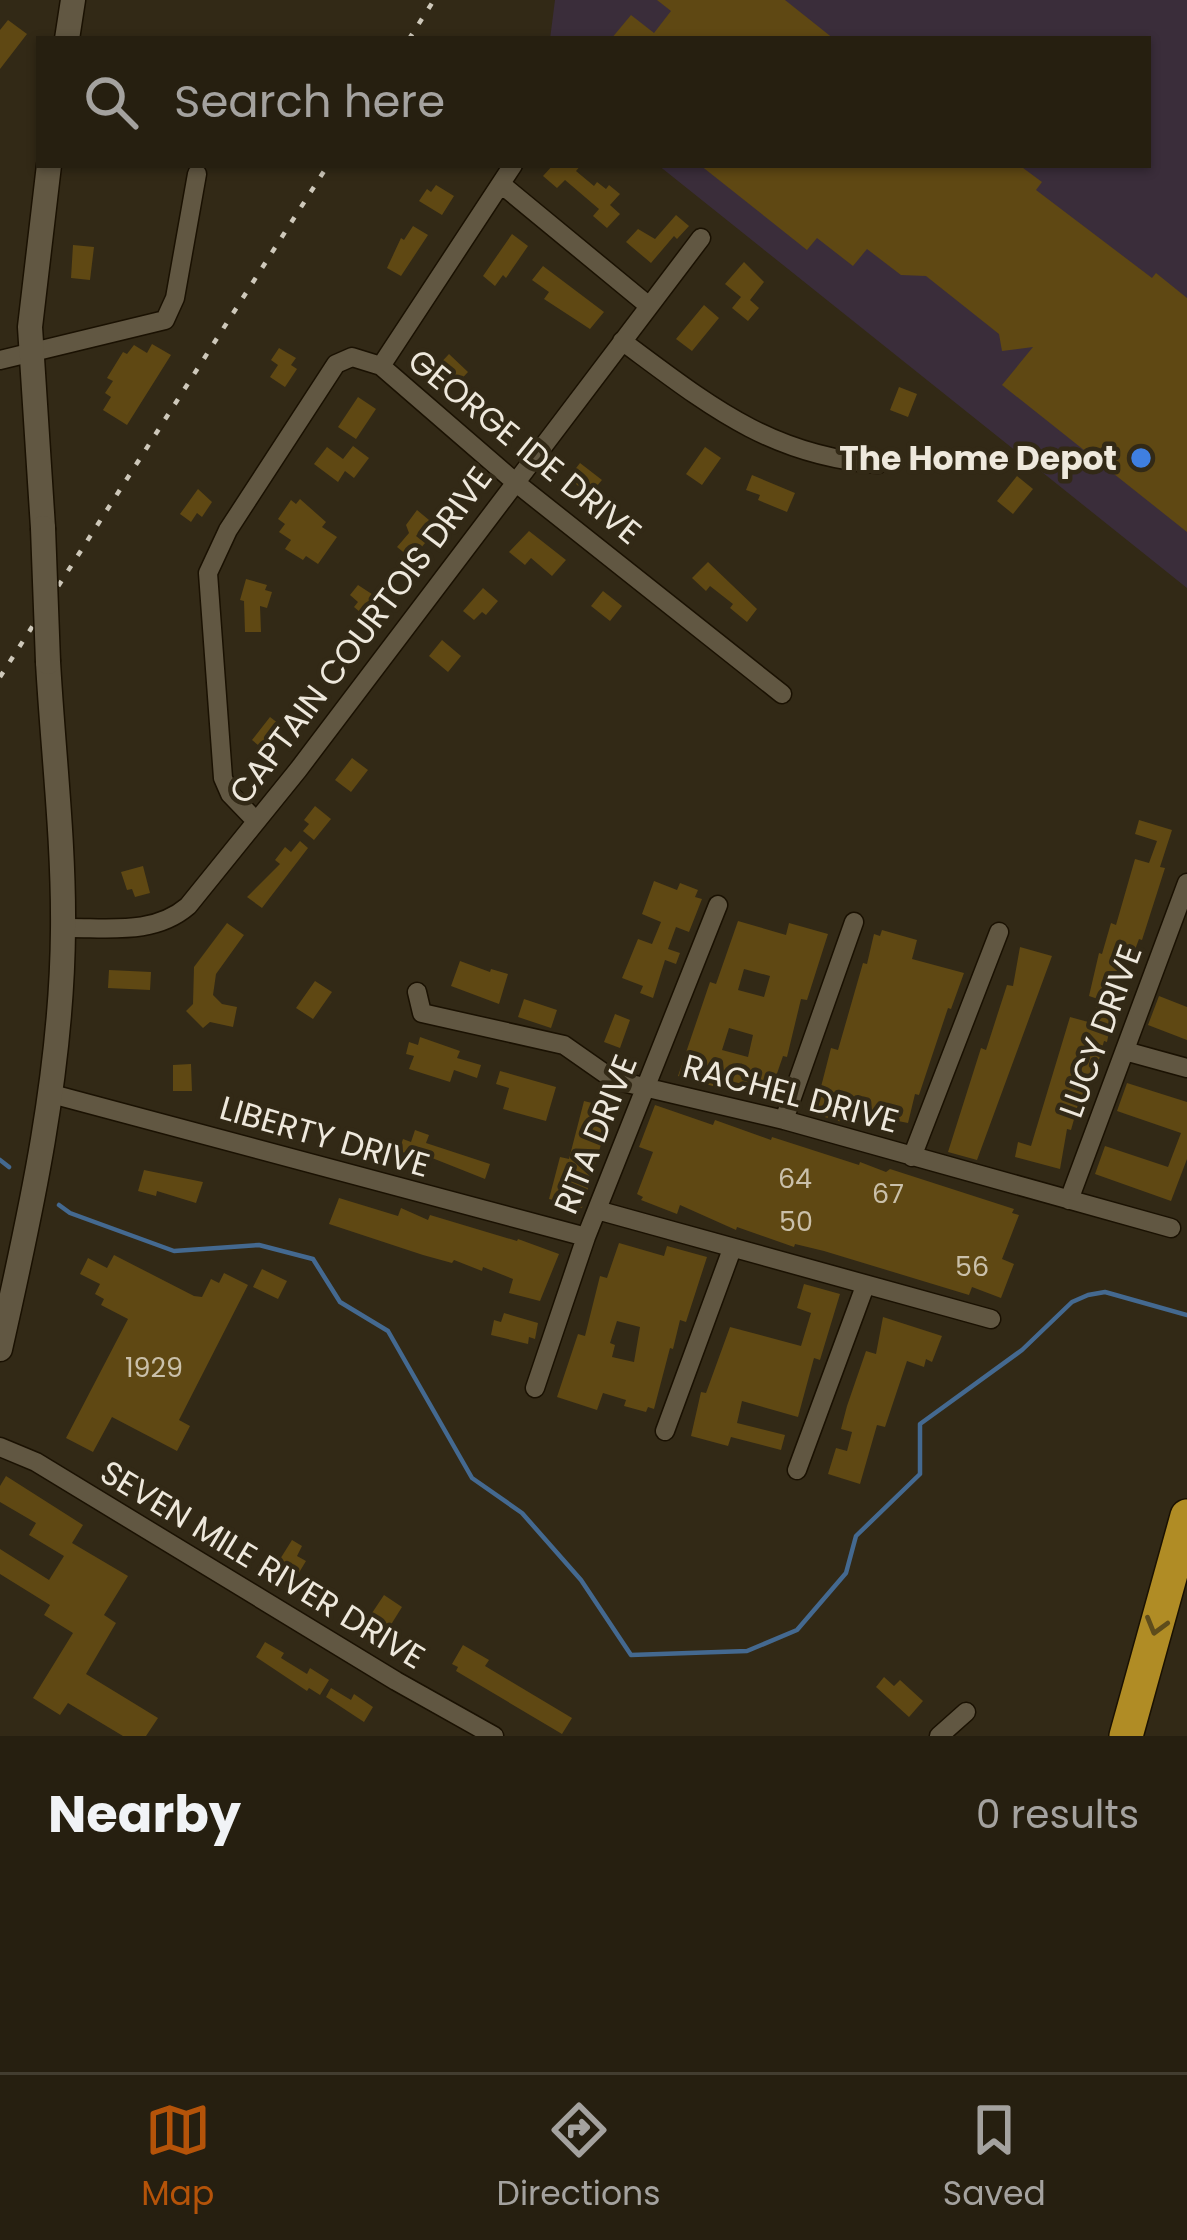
<!DOCTYPE html>
<style>
:root{--surface:#261f10;--page:#322c1e;--text:#f1f3f6;--muted:#a4a29f;--line:#423d30;--accent:#b45309}
body{margin:0;font-family:Poppins,sans-serif;background:var(--page);color:var(--text)}
.list{margin:0;padding:0;list-style:none}
h2{display:flex;justify-content:space-between;align-items:center;height:156px;margin:0;padding:0 48px;font-size:51px}
h2 small{font-size:39px;font-weight:400;color:var(--muted)}
.icon{flex:none;width:66px;height:66px;fill:none;stroke:currentColor;stroke-width:2;stroke-linecap:round;stroke-linejoin:round}
.map{position:relative;flex:none;width:1187px;height:1736px;overflow:hidden}
.search{position:absolute;background:var(--surface);box-shadow:0 3px 9px #0004;left:36px;right:36px;top:36px;height:132px;display:flex;align-items:center;gap:30px;box-sizing:border-box;padding:0 42px;border-radius:0px;color:var(--muted);font-size:45px}
.sheet{height:336px;background:var(--surface)}
nav{display:flex;justify-content:space-around;align-items:center;box-sizing:border-box;height:168px;border-top:3px solid var(--line);background:var(--surface);font-size:33px;color:var(--muted)}
nav a{display:grid;justify-items:center;gap:6px}
nav .on{color:var(--accent)}
.map>svg:first-child{display:block}
.commercial{fill:#3a2d3a}
.lines{fill:none;stroke-linecap:round;stroke-linejoin:round}
.stream{stroke:#446990;stroke-width:4.5}
.building{fill:#5f4813;fill-rule:evenodd}
.street-casing{stroke:#1a1102;stroke-width:21}
.secondary-casing{stroke:#1a1102;stroke-width:27}
.highway-casing{stroke:#1a1102;stroke-width:36}
.street{stroke:#615742;stroke-width:18}
.secondary{stroke:#615742;stroke-width:24}
.highway{stroke:#b08c25;stroke-width:33}
.rail{stroke:#cec8ba;stroke-width:4.5;stroke-dasharray:6 12;stroke-linecap:butt}
.secondary-bridge-casing{stroke:#1a1102;stroke-width:27;stroke-linecap:butt}
.secondary-bridge{stroke:#615742;stroke-width:24}
.oneway{stroke:#5e4c1b}
.shop-dot{fill:#3f7fe0;stroke:#322916;stroke-width:4.5}
.labels{text-anchor:middle;stroke-width:9;stroke-linejoin:round;paint-order:stroke}
.number-label{font-size:27px;fill:#cac0aa}
.street-label{font-size:33px;fill:#eee8dc;stroke:#322916}
.poi-label{font-size:33px;font-weight:bold;fill:#eee8dc;stroke:#322916;text-anchor:end}
</style>
<div class="map">
<svg width="1187" height="1736" viewBox="0 0 1187 1736">
<rect width="100%" height="100%" fill="#322916"/>
<path class="commercial" d="M555,0H1187V588L658,165H1148V39H550Z"/>
<g class="lines">
<path class="stream" d="M0,1160L9,1167
M59,1205L70,1213L174,1251L259,1245L313,1259L340,1302L388,1331L472,1478L522,1513L581,1580L631,1655L747,1651L797,1630L846,1573L856,1536L920,1474V1424L1022,1350L1072,1302L1088,1295L1105,1292L1187,1315"/>
</g>
<path class="building" d="M657,0H785L834,39H611L631,15L654,33L671,11Z
M8,20L27,34L0,69V30Z
M553,165H581L576,171L594,186L597,182L606,189L609,185L620,194L610,205L620,214L607,228L593,216L599,209L565,180L557,188L543,176Z
M700,165H1019L1042,182L1036,190L1152,278L1156,273L1187,298V532L1002,385L1033,347L1002,351L999,334L926,276L901,275L867,249L853,266L817,238L807,250Z
M436,185L454,196L442,215L419,201L427,189L431,192Z
M676,215L689,226L677,239L674,236L651,263L626,242L638,229L655,239Z
M413,226L428,235L401,276L387,268L401,238L404,240Z
M512,234L528,246L506,278L503,275L495,286L483,276Z
M73,245L94,247L90,280L71,278Z
M744,262L764,282L750,300L759,308L748,321L732,308L741,297L725,284Z
M543,266L604,312L590,329L544,299L549,292L532,280Z
M704,305L719,318L692,351L676,339Z
M152,344L171,355L127,425L103,410L111,397L105,393L113,381L107,378L123,352L127,354L134,345L147,353Z
M279,348L296,358L291,365L297,369L285,387L270,377L278,365L271,360Z
M449,354L468,372L454,387L435,369Z
M899,387L917,394L908,417L890,410Z
M358,397L376,409L356,439L338,427Z
M353,446L369,458L354,478L345,471L338,482L314,464L327,447L343,459Z
M705,447L721,458L702,485L686,474Z
M580,463L602,480L589,495L576,484L580,478L573,472Z
M752,475L795,493L787,512L758,500L760,495L746,490Z
M1017,476L1033,489L1013,514L997,501Z
M198,489L212,502L202,517L197,513L191,522L180,514Z
M300,499L326,522L322,527L337,537L318,564L306,556L303,560L285,549L291,540L279,532L285,524L278,519L291,500L296,504Z
M417,510L429,520L416,536L425,543L412,559L397,547L409,533L406,525Z
M529,531L566,560L552,576L531,558L525,565L509,552Z
M708,562L757,609L747,622L730,608L733,604L710,586L706,591L692,578Z
M246,579L267,585L265,590L272,592L267,608L260,606L261,632H245L244,601L240,600Z
M358,585L381,600L367,618L354,607L358,602L350,595Z
M483,588L498,601L486,615L482,612L474,620L463,611Z
M603,591L622,606L610,621L591,606Z
M442,640L461,656L448,672L429,656Z
M270,717L283,727L264,750L252,740Z
M352,758L368,770L351,792L335,780Z
M315,806L331,819L314,840L303,831L309,824L304,820Z
M1139,820L1172,830L1160,867L1165,868L1142,940L1139,939L1115,1003L1107,1042L1104,1041L1097,1067L1092,1066L1083,1099L1080,1098L1071,1130L1067,1129L1060,1169L1015,1157L1018,1142L1031,1146L1070,1017L1092,1023L1098,999L1089,996L1099,953L1102,954L1111,923L1116,925L1135,859L1149,863L1157,841L1135,834Z
M300,841L308,848L262,908L247,897L280,864L275,860L285,847L291,852Z
M143,866L150,893L135,897L132,889L127,890L121,872Z
M654,881L677,890L680,883L698,890L695,897L702,899L689,932L676,927L668,949L680,953L676,964L665,960L653,998L640,993L643,986L622,978L638,939L652,944L661,922L642,914Z
M738,921L786,935L789,923L828,934L807,1000L801,999L787,1057L783,1056L771,1091L718,1078L716,1087L678,1076L710,982L716,984ZM744,969L770,976L764,997L738,990ZM729,1028L753,1035L748,1057L722,1050Z
M227,923L244,935L216,974L213,995L222,1004L237,1007L233,1027L210,1022L203,1028L186,1011L193,1004L194,967Z
M882,930L917,940L912,959L964,973L951,1009L948,1008L919,1095L915,1094L908,1123L898,1121L897,1126L852,1115L849,1124L814,1114L831,1048L838,1050L863,963L867,964L874,934L880,936Z
M1020,947L1052,956L977,1160L948,1152L981,1048L986,1050L1007,985L1013,986Z
M460,961L490,972L491,969L508,974L499,1004L451,986Z
M109,970L151,972L150,990L108,988Z
M315,981L332,992L313,1019L296,1008Z
M1159,996L1187,1007V1040L1148,1025Z
M524,999L557,1010L551,1028L518,1017Z
M615,1014L630,1020L620,1048L604,1042Z
M420,1037L460,1051L457,1058L481,1065L477,1078L454,1070L450,1082L409,1069L414,1056L406,1054L409,1042L418,1045Z
M191,1064L192,1091H173V1065Z
M500,1071L556,1087L546,1121L503,1109L509,1088L496,1084Z
M1127,1083L1187,1102V1159L1171,1201L1095,1174L1105,1146L1168,1167L1181,1133L1117,1111Z
M584,1101L612,1108L582,1208L549,1199L560,1157L569,1159Z
M655,1105L713,1125L715,1120L771,1140L772,1137L859,1165L860,1162L886,1172L890,1169L1014,1209L1012,1213L1019,1215L1002,1259L1014,1264L1001,1298L972,1287L969,1295L824,1251L795,1244L794,1247L737,1227L736,1230L680,1205L677,1214L641,1200L643,1197L637,1194L653,1152L639,1147Z
M415,1130L429,1135L426,1143L490,1164L485,1179L422,1154L421,1158L399,1151L403,1139L411,1142Z
M144,1170L203,1182L196,1203L157,1191L156,1196L138,1191Z
M339,1198L398,1216L401,1208L428,1220L430,1215L517,1241L518,1239L559,1254L540,1301L509,1293L513,1279L483,1267L482,1271L454,1260L452,1263L423,1255L329,1224Z
M619,1243L664,1256L667,1246L707,1257L686,1322L680,1320L673,1349L670,1348L654,1409L648,1407L646,1412L624,1406L626,1400L603,1393L597,1410L557,1397L578,1334L585,1336L600,1276L607,1278ZM617,1321L640,1327L634,1362L612,1357L615,1345L610,1343Z
M114,1255L194,1296L202,1297L211,1279L219,1283L224,1273L248,1285L179,1420L190,1426L177,1451L112,1417L93,1452L66,1438L128,1319L101,1305L104,1299L95,1294L100,1284L80,1274L88,1258L107,1268Z
M262,1269L287,1281L278,1299L253,1287Z
M804,1284L840,1294L820,1360L814,1358L798,1417L742,1401L737,1423L785,1435L781,1450L731,1437L728,1446L691,1436L701,1392L706,1393L730,1327L801,1346L811,1313L797,1308Z
M504,1313L538,1323L535,1339L529,1337L528,1344L491,1335L494,1320L501,1322Z
M883,1317L942,1336L932,1362L926,1359L924,1367L907,1361L885,1427L877,1425L860,1484L828,1474L836,1448L847,1451L852,1432L841,1429L847,1406L866,1351L876,1354Z
M6,1476L83,1525L72,1543L128,1576L104,1615L116,1623L86,1674L158,1718L146,1736H123L68,1703L60,1715L33,1698L73,1633L44,1615L50,1605L0,1574V1549L49,1580L64,1556L29,1535L36,1523L0,1502V1486Z
M292,1540L302,1546L297,1556L306,1561L297,1576L277,1564Z
M384,1595L402,1607L387,1631L368,1619Z
M265,1642L284,1653L281,1658L307,1674L310,1668L329,1680L320,1695L309,1688L307,1691L256,1657Z
M463,1645L489,1660L485,1666L572,1718L562,1734L456,1671L458,1667L452,1664Z
M884,1677L894,1686L900,1680L923,1701L909,1717L876,1687Z
M331,1688L351,1700L354,1694L373,1707L364,1722L326,1697Z"/>
<g class="lines">
<defs>
<path id="street" d="M501,184L649,306
M622,341C706,403 769,456 878,464
M0,360L165,320L175,298L197,174
M381,366L513,165
M256,821L230,794L223,778L208,573L228,530L336,364L352,357L381,366L515,482L782,694
M63,928C107,927 153,936 188,906L298,770L701,238
M417,992L422,1013L564,1045L614,1080L784,1120L1171,1228
M1125,1051L1187,1068
M48,1093L586,1237
M784,1120L854,922
M912,1157L999,932
M1069,1200L1187,883
M597,1210L991,1319
M535,1388L586,1237L718,905
M665,1431L732,1249
M0,1447L36,1462L396,1681L494,1736
M797,1470L865,1286
M939,1736L966,1712"/>
<path id="secondary" d="M67,39L73,0
M43,528L30,327L49,165
M0,1349C31,1212 62,1071 63,930C64,841 53,751 48,662"/>
<path id="highway" d="M1126,1736L1187,1516"/>
</defs>
<use href="#street" class="street-casing"/>
<use href="#secondary" class="secondary-casing"/>
<use href="#highway" class="highway-casing"/>
<use href="#street" class="street"/>
<use href="#secondary" class="secondary"/>
<use href="#highway" class="highway"/>
<path class="rail" d="M409,39L434,0
M0,677L328,165"/>
<defs>
<path id="secondary-bridge" d="M43,528L48,662"/>
</defs>
<use href="#secondary-bridge" class="secondary-bridge-casing"/>
<use href="#secondary-bridge" class="secondary-bridge"/>
</g>
<defs><path id="oneway-chevron" d="M-2-3.5L2.5 0L-2 3.5" fill="none" stroke-width="1.6" stroke-linecap="round" stroke-linejoin="round" transform="scale(3)"/></defs>
<use class="oneway" href="#oneway-chevron" transform="translate(1156 1626) rotate(106)"/>
<circle class="shop-dot" cx="1141" cy="458" r="12"/>
<g class="labels">
<g class="number-label">
<text x="795" y="1188">64</text>
<text x="888" y="1203">67</text>
<text x="796" y="1231">50</text>
<text x="972" y="1276">56</text>
<text x="154" y="1377">1929</text>
</g>
<g class="street-label">
<text transform="translate(525 446) rotate(39)" y="12">GEORGE IDE DRIVE</text>
<text transform="translate(360 635) rotate(-53)" y="12">CAPTAIN COURTOIS DRIVE</text>
<text transform="translate(1100 1031) rotate(-70)" y="12">LUCY DRIVE</text>
<text transform="translate(791 1093) rotate(15)" y="12">RACHEL DRIVE</text>
<text transform="translate(595 1134) rotate(-68)" y="12">RITA DRIVE</text>
<text transform="translate(325 1136) rotate(16)" y="12">LIBERTY DRIVE</text>
<text transform="translate(263 1564) rotate(31)" y="12">SEVEN MILE RIVER DRIVE</text>
</g>
<g class="poi-label">
<text x="1117" y="470">The Home Depot</text>
</g>
</g>
</svg>
<div class="search"><svg class="icon" aria-label="search" viewBox="0 0 24 24"><circle cx="10" cy="10" r="6"/><path d="M15 15l6 6"/></svg>Search here</div>
</div>
<section class="sheet">
<h2>Nearby<small>0 results</small></h2>
<ul class="list">
</ul>
</section>
<nav>
<a class="on"><svg class="icon" aria-label="map" viewBox="0 0 24 24"><path d="M3 6l6-2 6 2 6-2v14l-6 2-6-2-6 2zM9 4v14M15 6v14"/></svg>Map</a>
<a><svg class="icon" aria-label="directions" viewBox="0 0 24 24"><path d="M12 3l9 9-9 9-9-9zM9 14v-3h6M13 9l2 2-2 2"/></svg>Directions</a>
<a><svg class="icon" aria-label="saved" viewBox="0 0 24 24"><path d="M7 4h10v16l-5-4-5 4z"/></svg>Saved</a>
</nav>
